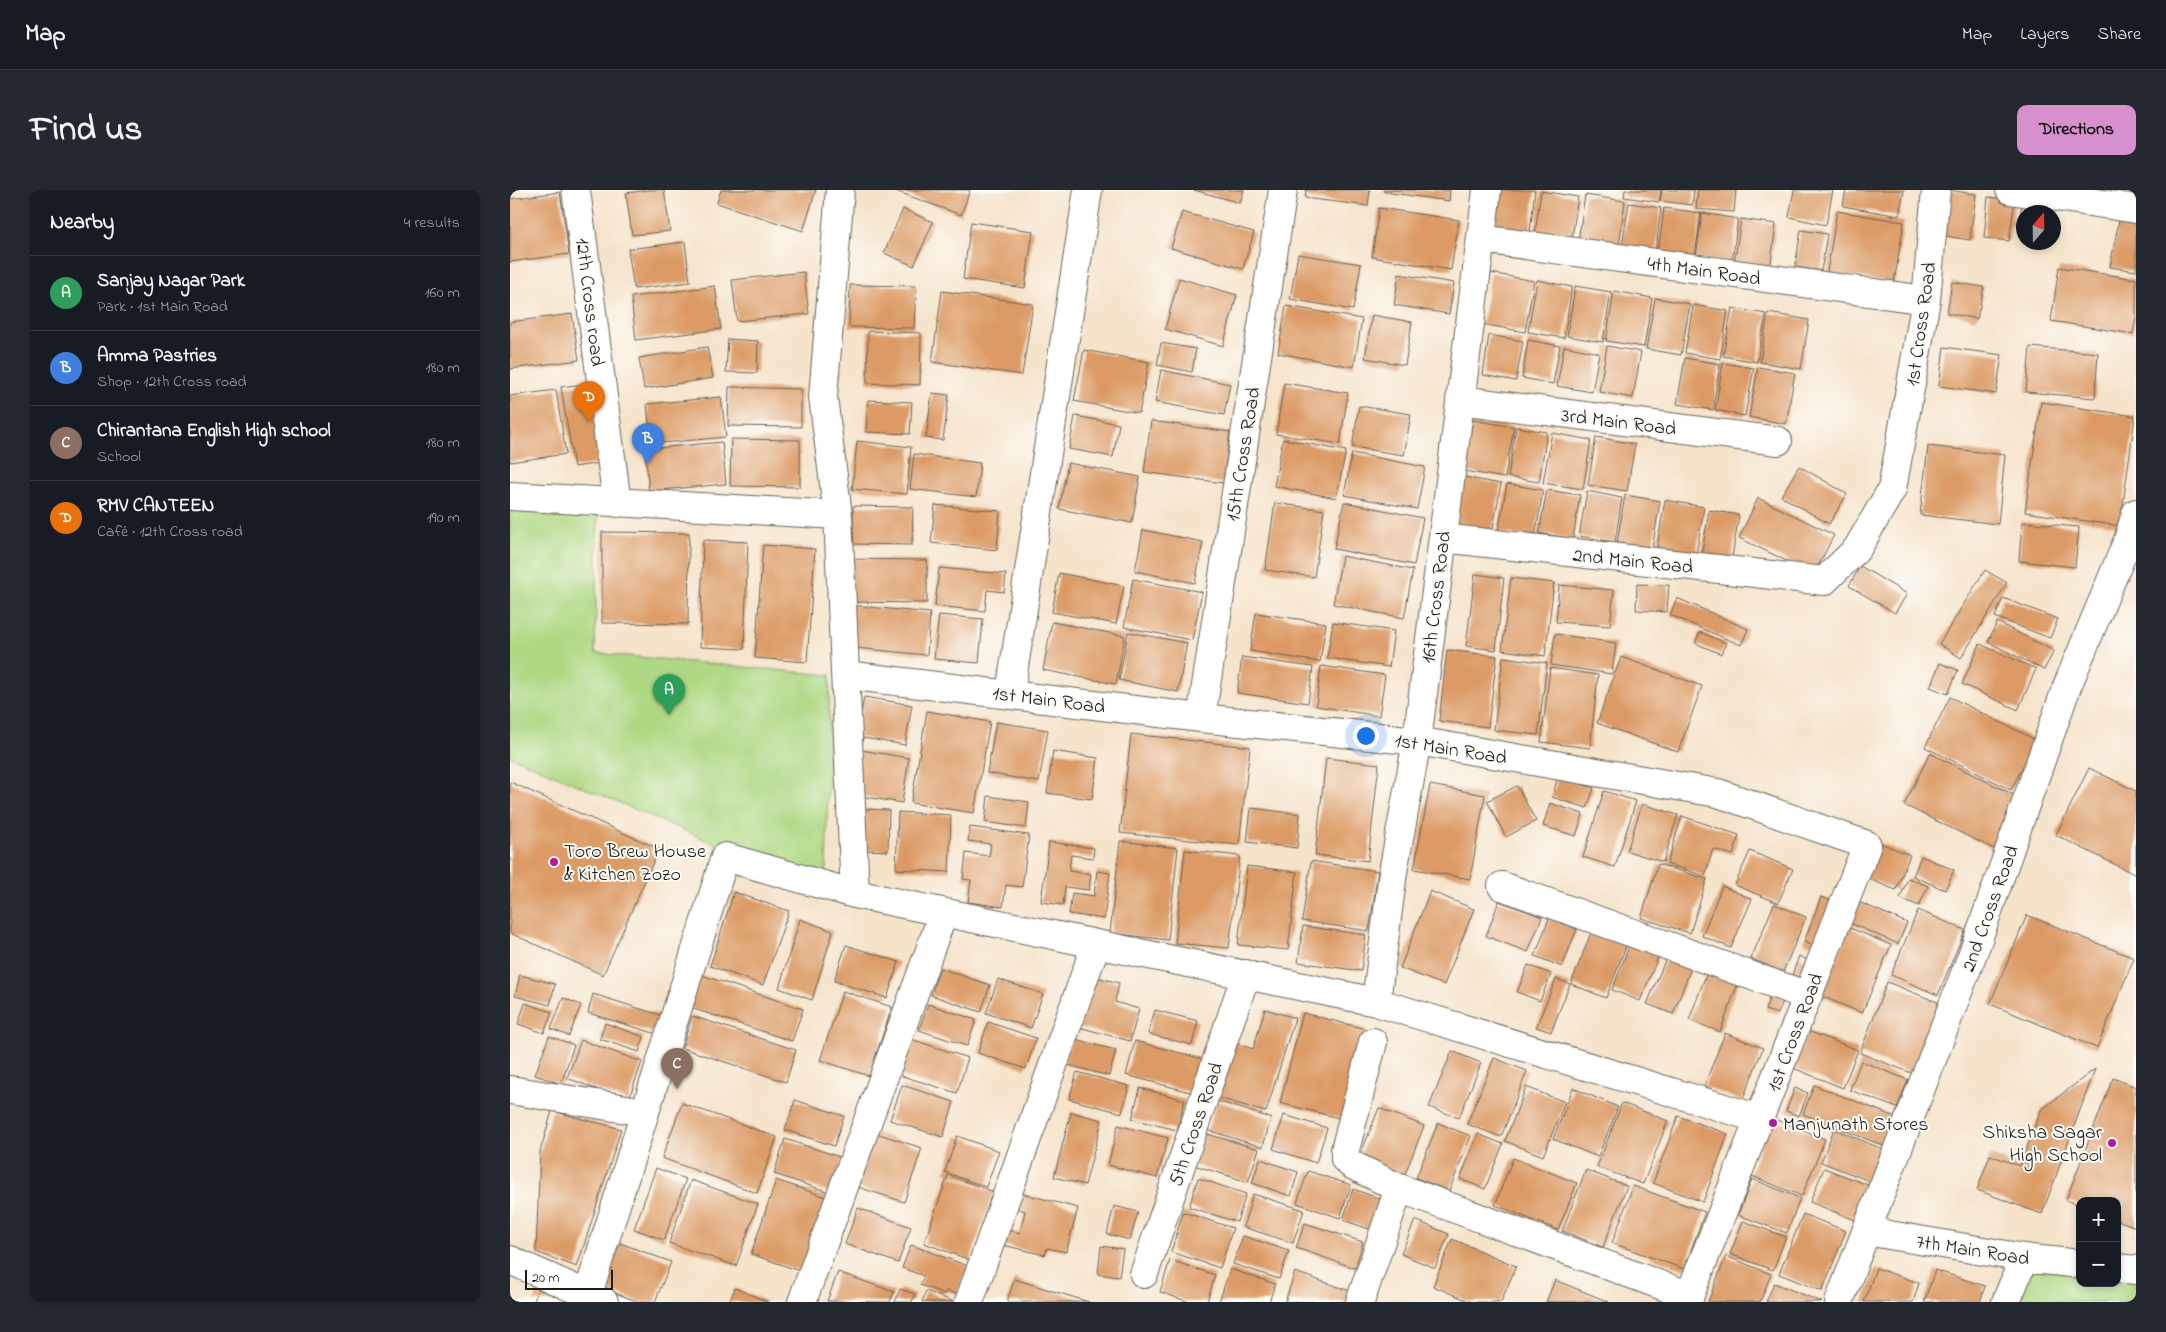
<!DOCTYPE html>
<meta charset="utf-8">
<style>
:root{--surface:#171b24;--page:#242831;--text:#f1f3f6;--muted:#9ea1a6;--line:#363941;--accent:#d690ce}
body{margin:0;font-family:"Indie Flower",sans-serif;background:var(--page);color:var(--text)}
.controls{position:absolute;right:15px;bottom:15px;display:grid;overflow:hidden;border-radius:10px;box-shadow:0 2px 8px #0003}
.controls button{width:45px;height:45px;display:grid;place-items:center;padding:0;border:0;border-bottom:1px solid var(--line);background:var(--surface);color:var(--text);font:25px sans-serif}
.compass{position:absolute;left:1506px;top:15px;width:45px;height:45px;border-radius:50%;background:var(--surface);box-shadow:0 2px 8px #0003;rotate:20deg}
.scale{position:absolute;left:15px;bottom:12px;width:88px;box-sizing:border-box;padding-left:5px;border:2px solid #1c1c1c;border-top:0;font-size:14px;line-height:18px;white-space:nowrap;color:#1c1c1c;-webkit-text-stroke:4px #fdfcf7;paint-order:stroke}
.you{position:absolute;left:855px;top:545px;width:18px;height:18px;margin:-12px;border:4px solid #fff;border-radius:50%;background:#1a73e8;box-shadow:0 0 0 8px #1a73e833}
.badge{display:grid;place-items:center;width:32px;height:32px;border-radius:50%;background:var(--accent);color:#fff;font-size:16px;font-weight:700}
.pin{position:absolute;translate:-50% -41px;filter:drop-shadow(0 1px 2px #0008)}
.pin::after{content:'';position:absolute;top:26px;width:18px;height:15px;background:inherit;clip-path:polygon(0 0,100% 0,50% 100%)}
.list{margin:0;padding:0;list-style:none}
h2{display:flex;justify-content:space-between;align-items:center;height:65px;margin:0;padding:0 20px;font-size:21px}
h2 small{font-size:16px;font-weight:400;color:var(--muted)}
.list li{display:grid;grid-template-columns:32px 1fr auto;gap:15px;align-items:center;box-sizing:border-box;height:75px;padding:0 20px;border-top:1px solid var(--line)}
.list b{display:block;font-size:19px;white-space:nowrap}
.list p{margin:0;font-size:16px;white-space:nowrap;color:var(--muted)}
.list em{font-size:16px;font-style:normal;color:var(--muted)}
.map{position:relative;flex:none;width:1626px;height:1112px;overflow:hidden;border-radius:10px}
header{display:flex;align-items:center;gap:30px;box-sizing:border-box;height:70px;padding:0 25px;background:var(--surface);border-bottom:1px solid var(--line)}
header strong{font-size:24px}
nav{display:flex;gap:28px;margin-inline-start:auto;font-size:18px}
.intro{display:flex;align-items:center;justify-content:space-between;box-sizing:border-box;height:120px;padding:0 30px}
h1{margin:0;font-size:35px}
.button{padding:12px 22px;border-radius:10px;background:var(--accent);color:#111;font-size:18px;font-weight:700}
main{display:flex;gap:30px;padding:0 30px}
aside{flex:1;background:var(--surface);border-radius:10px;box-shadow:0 2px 8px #0003}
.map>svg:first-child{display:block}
.green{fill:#afd884;stroke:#667a50}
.building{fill:#dc9b66}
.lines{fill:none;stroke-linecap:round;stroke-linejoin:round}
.minor-casing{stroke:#686259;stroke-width:30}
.minor{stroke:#fff;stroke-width:28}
.poi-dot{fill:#b5179e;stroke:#fdfcf7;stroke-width:2}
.labels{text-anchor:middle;stroke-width:4;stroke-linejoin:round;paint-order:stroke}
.street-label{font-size:20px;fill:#1c1c1c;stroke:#fdfcf7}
.poi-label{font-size:20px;fill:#1c1c1c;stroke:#fdfcf7;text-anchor:start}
</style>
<header>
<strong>Map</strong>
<nav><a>Map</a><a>Layers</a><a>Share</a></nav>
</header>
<div class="intro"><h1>Find us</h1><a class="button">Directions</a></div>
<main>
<aside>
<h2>Nearby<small>4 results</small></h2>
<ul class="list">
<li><span class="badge" style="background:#2e9e5b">A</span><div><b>Sanjay Nagar Park</b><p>Park · 1st Main Road</p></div><em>160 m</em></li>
<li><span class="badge" style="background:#3f7fe0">B</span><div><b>Amma Pastries</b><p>Shop · 12th Cross road</p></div><em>180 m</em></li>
<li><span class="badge" style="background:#8d6e63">C</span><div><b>Chirantana English High school</b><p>School</p></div><em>180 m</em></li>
<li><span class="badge" style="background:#e8710a">D</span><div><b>RMV CANTEEN</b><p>Café · 12th Cross road</p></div><em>190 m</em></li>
</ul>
</aside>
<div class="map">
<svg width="1626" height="1112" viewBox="0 0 1626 1112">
<rect width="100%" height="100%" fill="#fdfcf7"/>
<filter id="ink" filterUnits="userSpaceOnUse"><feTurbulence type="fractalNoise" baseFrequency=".02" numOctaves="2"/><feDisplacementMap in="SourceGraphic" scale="10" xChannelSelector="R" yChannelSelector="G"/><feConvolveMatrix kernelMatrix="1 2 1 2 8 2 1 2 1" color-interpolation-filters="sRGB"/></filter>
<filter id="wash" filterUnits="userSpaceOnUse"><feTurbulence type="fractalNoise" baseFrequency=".0096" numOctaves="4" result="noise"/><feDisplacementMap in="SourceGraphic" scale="20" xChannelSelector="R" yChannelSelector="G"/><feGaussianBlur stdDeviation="1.12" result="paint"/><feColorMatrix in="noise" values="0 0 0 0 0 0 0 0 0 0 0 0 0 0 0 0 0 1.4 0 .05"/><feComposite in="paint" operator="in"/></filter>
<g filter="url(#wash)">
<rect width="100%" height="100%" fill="#f5e3ca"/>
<path class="green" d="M0,316L88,324L85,463L320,485L316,688L203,653L0,566Z
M1519,1078L1570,1084V1093H1607V1088L1626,1090V1112H1507Z"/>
<g id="blocks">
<path class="building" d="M138,0H154L160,41L122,45L116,3Z
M211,0H306L293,41L207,13Z
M383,0H460L451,25Z
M684,0H734L730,13Z
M796,0H860L858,16L795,8Z
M874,0H940L939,11L874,2Z
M991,0H1025L1020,42L985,36Z
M1115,0H1151L1149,12L1114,7Z
M1152,0H1184L1182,15L1150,11Z
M1188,0H1226L1224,22L1186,19Z
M1284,0H1323L1316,35L1279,27Z
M1336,0H1394L1389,26L1333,16Z
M1438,0L1466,4L1460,50L1429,45Z
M1031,1L1068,7L1062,48L1025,43Z
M50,2L59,64L0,72V9Z
M1075,5L1115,11L1108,64L1067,59Z
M1478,7L1505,10L1499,51L1474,48Z
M1513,12L1539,19L1538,22H1514V36L1507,35Z
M1119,13L1151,18L1145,67L1111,62Z
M869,18L949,30L941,80L862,67Z
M1154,18L1191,23L1184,73L1147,67Z
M393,19L423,32L404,76L374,63Z
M1327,21L1394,32L1384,93L1317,82Z
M672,22L744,42L733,79L661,58Z
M1192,23L1228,29L1222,73L1186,68Z
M1231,29L1266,34L1260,80L1224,75Z
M1609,30L1626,33V81L1600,77Z
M461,32L523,41L515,98L453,89Z
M1291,40L1317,44L1311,81L1285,77Z
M175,52L180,92L124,99L118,59Z
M788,64L851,74L843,120L780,109Z
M1549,77L1626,89V128L1623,144L1541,131Z
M294,82L299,124L227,131L222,90Z
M981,83L1024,91L1015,142L972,134Z
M889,84L944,93L939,124L884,115Z
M669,88L727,105L713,156L655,139Z
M1027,90L1062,97L1054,148L1018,142Z
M1442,92L1474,97L1467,129L1437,123Z
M340,95L406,96L404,138L339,137Z
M205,96L211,139L126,150L121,107Z
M1065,96L1101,102L1093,152L1057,146Z
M432,101L523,114L512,185L422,172Z
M1104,101L1142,108L1134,157L1096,151Z
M1145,108L1180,114L1171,165L1136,159Z
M1183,115L1218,121L1210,169L1175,163Z
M776,116L852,129L844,177L768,163Z
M1222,118L1256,124L1247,172L1213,166Z
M1258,123L1299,130L1291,179L1250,172Z
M62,124L69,170L0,179V132Z
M862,125L902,132L895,175L855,168Z
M358,141L411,143L410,195L357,193Z
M979,145L1013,151L1006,191L973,185Z
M218,149L248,151L247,183L216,182Z
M1018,150L1050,156L1043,194L1012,188Z
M651,153L686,159L682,182L647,175Z
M1054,156L1089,163L1082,202L1047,196Z
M1097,156L1131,162L1123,208L1089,202Z
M197,157L203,188L134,199L129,168Z
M1434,157L1492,165L1486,204L1429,196Z
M1520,157L1588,163L1585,208L1516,202Z
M574,160L639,172L629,223L564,211Z
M1175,168L1210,174L1203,220L1167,214Z
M1213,173L1244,178L1235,226L1205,220Z
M1248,177L1285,183L1276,234L1239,227Z
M651,180L720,194L714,225L645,212Z
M80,193L91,273L64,277L51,197Z
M774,193L838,203L830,254L766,244Z
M219,197L291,199V237L218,236Z
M46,200L56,264L0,272V206Z
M422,203L439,205L433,250L416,248Z
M211,207L216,247L141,254L137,214Z
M358,210L402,212L400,244L356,242Z
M1531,212L1625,226L1610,336L1515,322Z
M849,216L901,224L894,265L842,257Z
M565,226L609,234L603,267L559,259Z
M963,230L1004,237L995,288L954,281Z
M641,231L720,242L713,293L634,282Z
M1006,237L1037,242L1029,292L998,287Z
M1042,243L1081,250L1073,299L1033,293Z
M1086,247L1125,254L1117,301L1078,295Z
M221,249L290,250V297L220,296Z
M773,249L836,261L826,308L764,296Z
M347,251L401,257L397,304L342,299Z
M212,252L216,294L139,301L135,259Z
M1418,256L1495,265L1488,334L1410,325Z
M842,263L915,277L907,319L834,305Z
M404,264L470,273L466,307L400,299Z
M558,273L630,287L622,333L549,319Z
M1289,276L1337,304L1319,334L1271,306Z
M953,287L991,294L982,344L945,337Z
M997,294L1033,300L1025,348L988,342Z
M1037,300L1070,305L1063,349L1029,343Z
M1077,301L1112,308L1105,352L1069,346Z
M1115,305L1150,311L1142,359L1107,353Z
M1248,308L1324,345L1304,384L1229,348Z
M1155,310L1194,317L1186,365L1147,358Z
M834,312L913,328L904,375L824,359Z
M765,313L814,320L804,387L755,380Z
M425,315L490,321L487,360L421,353Z
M343,316L403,317L402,355L343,354Z
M1199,320L1229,325L1221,373L1191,368Z
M1512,332L1569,337L1565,377L1509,371Z
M633,340L693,352L685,393L625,381Z
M92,342L179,343L178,434L92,433Z
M193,350L238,352L234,459L190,457Z
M253,355L305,359L297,472L245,468Z
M832,366L903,380L894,428L823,414Z
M335,369L417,370V413L335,412Z
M1350,376L1397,404L1385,423L1339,396Z
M429,378L496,384L494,402L477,400L475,421L425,416Z
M1475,380L1497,393L1451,468L1429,454Z
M549,383L614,396L606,434L542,422Z
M965,384L994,388L986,460L956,456Z
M1001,388L1044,393L1035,466L992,460Z
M623,389L692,402L682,450L614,437Z
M1127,394L1159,395L1157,422L1126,420Z
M1049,395L1104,400L1100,436L1046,432Z
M1167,408L1238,439L1231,455L1160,425Z
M1493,408L1548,429L1540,448L1485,427Z
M339,415L420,423L417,465L335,457Z
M746,423L816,433L810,472L740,461Z
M429,425L473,429L469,473L424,469Z
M542,432L615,446L606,494L533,480Z
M823,432L884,441L879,477L817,468Z
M1487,432L1544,461L1534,480L1478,452Z
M618,442L677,453L668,502L609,490Z
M1190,442L1216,453L1211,464L1185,453Z
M1045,444L1106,453L1102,484L1041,475Z
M1470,454L1526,479L1508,520L1452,494Z
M937,460L987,466L978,537L929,531Z
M732,467L803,477L798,513L727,503Z
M993,467L1037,473L1028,545L984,540Z
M1111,467L1192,496L1168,562L1087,533Z
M1430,473L1448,480L1438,504L1420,497Z
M811,476L875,485L869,526L806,516Z
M1040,478L1088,485L1080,558L1031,552Z
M354,507L402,515L395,555L347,547Z
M1440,507L1526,550L1501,600L1415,557Z
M417,521L480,532L464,623L401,613Z
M486,532L538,540L529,592L477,583Z
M621,544L740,557L729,655L610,643Z
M351,560L399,568L392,613L344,605Z
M543,561L588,568L582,609L537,603Z
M1420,563L1510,608L1484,659L1394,615Z
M816,568L869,574L858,671L805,665Z
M1579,578L1626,601V685L1546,645Z
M1048,587L1084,598L1077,618L1042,607Z
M0,592L149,659L93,785L0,743Z
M920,595L975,605L960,689L904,679Z
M1007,596L1026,631L996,647L977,611Z
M1094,601L1126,611L1105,677L1073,667Z
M478,606L519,612L516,638L475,632Z
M1040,613L1073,624L1066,646L1033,636Z
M1132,614L1168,625L1153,672L1117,661Z
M741,618L790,624L787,658L737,652Z
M355,619L379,620L378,661L354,660Z
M388,622L441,625L439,682L386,679Z
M1172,626L1229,645L1223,665L1203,659L1195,686L1157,674Z
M460,637L519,645L512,697L496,695L493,717L458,712L461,690L453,689L456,663L479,666L481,654L458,651Z
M610,651L668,658L658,750L600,743Z
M539,652L584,658L583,668L561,665L559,681L581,684L579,700L555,697L553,715L531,712Z
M1368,652L1400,665L1386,700L1354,687Z
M675,660L730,666L719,758L665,753Z
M1240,661L1283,679L1268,713L1225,695Z
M1411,666L1444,680L1435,700L1403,686Z
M801,671L868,681L859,741L792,731Z
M1148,674L1197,689L1180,743L1131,728Z
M737,676L787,682L778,760L728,755Z
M587,681L600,683L594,729L559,724L562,703L584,706Z
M1398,688L1418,696L1409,716L1390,708Z
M1212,696L1242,709L1221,758L1192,746Z
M920,701L964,719L934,795L890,778Z
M224,702L279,721L253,795L200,776Z
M1311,707L1331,714L1313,760L1294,752Z
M989,711L1032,727L1018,762L976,746Z
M1349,712L1397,733L1388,754L1340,733Z
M1264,714L1296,727L1273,782L1241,769Z
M1408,720L1455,740L1428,805L1381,785Z
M1517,725L1624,768L1587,858L1480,814Z
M1039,728L1067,739L1052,777L1025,766Z
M290,729L323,741L302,810L269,798Z
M793,736L856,745L851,781L788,772Z
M1340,738L1381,755L1352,823L1311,806Z
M1082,740L1117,754L1096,808L1061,794Z
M1120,754L1149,765L1130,811L1102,800Z
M336,755L389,772L377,808L324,791Z
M1157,766L1182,776L1163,824L1137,814Z
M1289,766L1300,771L1292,793L1281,788Z
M1018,775L1041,784L1030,811L1007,802Z
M1199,777L1230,788L1210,842L1179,830Z
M430,778L480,795L471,822L421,805Z
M186,783L293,819L282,851L175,816Z
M10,785L45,794L40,815L5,806Z
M582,786L609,793L605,812L629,819L620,851L569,837Z
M488,789L533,804L521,838L476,823Z
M1046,789L1060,794L1041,842L1026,837Z
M1377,792L1432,814L1404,884L1350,863Z
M333,801L382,817L359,886L310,870Z
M1262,801L1275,806L1268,824L1255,820Z
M83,804L153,826L147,844L78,823Z
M53,808L71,815L59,846L41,839Z
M15,813L42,822L34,843L8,834Z
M418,814L466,830L457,856L409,840Z
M755,819L785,828L756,922L705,907L722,852L743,859Z
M645,820L688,831L682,855L638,844Z
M793,823L856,839L833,929L770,913Z
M182,826L286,860L276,892L172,858Z
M478,832L526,848L516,879L468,863Z
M95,833L134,847L129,862L90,849Z
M1298,841L1348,860L1333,898L1283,878Z
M1215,843L1253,858L1232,911L1194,896Z
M39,846L64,855L51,894L25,885Z
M401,849L458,868L447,903L389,885Z
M561,849L606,860L599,886L554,874Z
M71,850L132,872L118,911L57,888Z
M625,851L693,869L684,903L616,885Z
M942,861L971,873L949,928L919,917Z
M984,868L1017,881L991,947L957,934Z
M1351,871L1398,890L1387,918L1340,900Z
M1585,879L1532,1024L1467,1000L1480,965L1510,976L1531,920Z
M567,882L619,896L612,923L559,909Z
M1603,888L1626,897V1037L1607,1030V1011H1570V1015L1556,1010Z
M392,895L444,912L433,947L380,930Z
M1304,895L1388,928L1377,957L1293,924Z
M1016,897L1055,912L1033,966L995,951Z
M630,898L675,910L667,940L622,929Z
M1063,898L1108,917L1088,967L1043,949Z
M1285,898L1298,903L1289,926L1276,921Z
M285,910L334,926L324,956L275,940Z
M707,911L761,928L753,957L697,940Z
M172,913L267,947L247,1003L152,968Z
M1112,913L1158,931L1133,994L1087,977Z
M869,918L914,936L893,989L848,971Z
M42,921L111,939L67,1077L26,1062L30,962Z
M561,922L592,930L575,995L544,987Z
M774,925L817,938L806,973L763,959Z
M1168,926L1218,944L1193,1012L1143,993Z
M1262,928L1315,949L1292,1006L1239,985Z
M928,933L961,946L939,1001L906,988Z
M608,935L658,948L647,988L598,975Z
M1324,939L1375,960L1362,992L1311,972Z
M363,942L412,958L394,1012L345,996Z
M694,943L749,959L738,992L684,975Z
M968,944L993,954L975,999L950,989Z
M447,946L489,961L476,997L435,982Z
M275,949L333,968L322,1003L264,984Z
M1003,968L1067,993L1048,1040L985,1015Z
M750,969L788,982L781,1006L742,993Z
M146,978L176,989L154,1050L124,1039Z
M1314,978L1363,997L1350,1032L1300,1012Z
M1076,980L1117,996L1093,1057L1052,1041Z
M798,981L841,995L830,1028L787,1013Z
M438,985L484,1002L460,1070L414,1053Z
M688,988L736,1004L727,1032L679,1017Z
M1242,989L1290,1008L1277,1043L1228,1025Z
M181,990L248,1014L226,1076L159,1053Z
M266,990L319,1008L293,1082L241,1064Z
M1123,996L1195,1022L1174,1079L1102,1053Z
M843,999L873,1010L862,1040L833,1030Z
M507,1002L568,1018L556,1062L537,1058L535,1065L493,1055L497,1040L510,1043L515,1021L503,1017Z
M743,1004L794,1020L783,1053L733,1037Z
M604,1016L628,1022L620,1050L597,1044Z
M348,1018L401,1037L388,1073L335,1054Z
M673,1022L723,1038L710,1078L661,1062Z
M1293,1024L1336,1041L1312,1101L1269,1084Z
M905,1030L939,1044L925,1078L891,1064Z
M1233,1031L1276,1047L1263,1080L1220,1064Z
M795,1033L853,1052L845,1078L786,1058Z
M733,1046L779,1061L769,1089L723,1074Z
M942,1049L1006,1076L991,1112H961L923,1096Z
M110,1053L161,1072L145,1112H129L92,1098Z
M401,1055L458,1076L447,1104L436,1101L435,1104L410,1095L414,1086L392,1078Z
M591,1056L613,1059L609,1087L588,1084Z
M1216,1066L1261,1084L1250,1112H1198Z
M660,1070L705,1085L697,1112H679L650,1102Z
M1366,1078L1409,1093L1403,1112H1354Z
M720,1079L765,1094L759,1112H709Z
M1425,1080L1475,1096L1470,1112H1414Z
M328,1082L384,1102L380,1112L317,1111Z
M785,1082L846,1103L843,1112H775Z
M504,1089L579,1112H497Z
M1045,1090L1099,1112H1036Z
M1264,1093L1312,1112H1256Z
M225,1098L258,1112H219Z
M28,1099L62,1112H24Z
M390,1099L405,1104L402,1112H385Z
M416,1101L444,1112H412Z"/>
</g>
</g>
<g filter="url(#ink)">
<use href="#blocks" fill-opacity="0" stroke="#686259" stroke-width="1"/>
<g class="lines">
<defs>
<path id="minor" d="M66,0L107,313
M330,0L313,207L328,325L345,704
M1500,0L1626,19
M971,49L1416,110
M950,210L1268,251
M0,306L328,325
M933,348L1314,391L1347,359L1382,299L1416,110L1426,0
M336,485L691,528L907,551L1208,603L1357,655L1177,1112
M500,503L578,0
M691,528L773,0
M992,696L1298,806
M866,812L883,682L907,551L977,0
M863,852L835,960V969L842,975L889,998L1180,1106
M0,900L135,922
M1356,1041L1514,1068L1570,1074
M0,1070L94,1112
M1607,1078L1626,1080
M634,1084L736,784
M78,1104L215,667L345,704L866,812L1250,929
M292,1112L433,724
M459,1112L586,754
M850,1112L889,998
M1329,1112L1466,755L1556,499L1618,350L1626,323
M1496,1112L1514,1068"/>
</defs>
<use href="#minor" class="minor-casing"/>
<use href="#minor" class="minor"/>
</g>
</g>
<g class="poi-dot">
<circle cx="44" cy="672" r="5"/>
<circle cx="1263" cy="933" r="5"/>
<circle cx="1602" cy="953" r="5"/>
</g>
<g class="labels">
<g class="street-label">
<text transform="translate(1194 80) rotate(8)" y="7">4th Main Road</text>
<text transform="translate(81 112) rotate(83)" y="7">12th Cross road</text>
<text transform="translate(1410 134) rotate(-82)" y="7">1st Cross Road</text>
<text transform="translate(1109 231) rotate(7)" y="7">3rd Main Road</text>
<text transform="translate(732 264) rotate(-81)" y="7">15th Cross Road</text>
<text transform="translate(1123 370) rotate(6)" y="7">2nd Main Road</text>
<text transform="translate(925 407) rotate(-83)" y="7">16th Cross Road</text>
<text transform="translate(539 509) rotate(7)" y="7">1st Main Road</text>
<text transform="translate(941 558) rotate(9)" y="7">1st Main Road</text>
<text transform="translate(1479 718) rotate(-70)" y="7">2nd Cross Road</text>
<text transform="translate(1284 842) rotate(-69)" y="7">1st Cross Road</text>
<text transform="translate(685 934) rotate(-71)" y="7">5th Cross Road</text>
<text transform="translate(1463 1059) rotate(9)" y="7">7th Main Road</text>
</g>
<g class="poi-label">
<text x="54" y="667">Toro Brew House<tspan x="54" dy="23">&amp; Kitchen Zozo</tspan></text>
<text x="1273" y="940">Manjunath Stores</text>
<text x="1592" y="948" text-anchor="end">Shiksha Sagar<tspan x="1592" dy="23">High School</tspan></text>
</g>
</g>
</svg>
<div class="controls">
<button>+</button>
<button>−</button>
</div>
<svg class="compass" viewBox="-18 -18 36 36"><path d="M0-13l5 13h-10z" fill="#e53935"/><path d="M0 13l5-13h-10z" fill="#9ea1a6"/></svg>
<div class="scale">20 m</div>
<div class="you"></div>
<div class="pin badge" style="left:159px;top:525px;background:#2e9e5b">A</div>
<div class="pin badge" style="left:138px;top:274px;background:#3f7fe0">B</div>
<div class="pin badge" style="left:167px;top:899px;background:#8d6e63">C</div>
<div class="pin badge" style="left:79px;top:232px;background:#e8710a">D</div>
</div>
</main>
